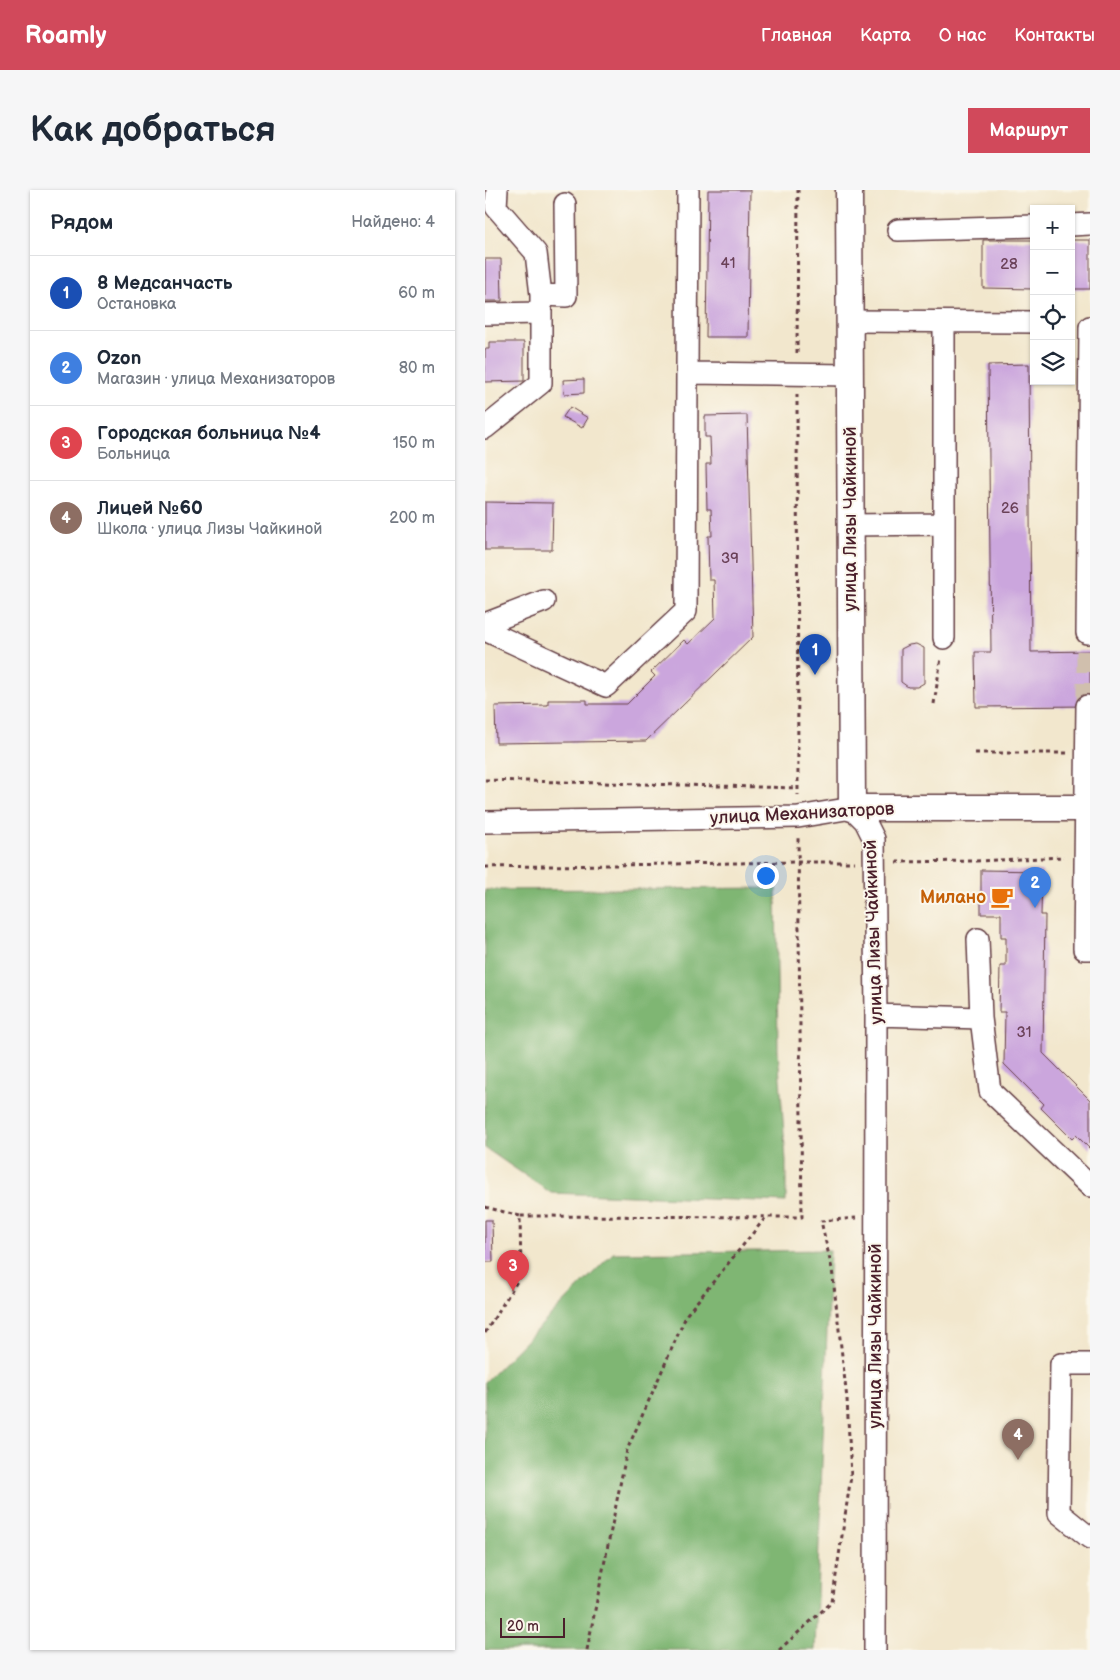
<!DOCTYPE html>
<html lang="ru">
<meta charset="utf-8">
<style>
:root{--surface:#fff;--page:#f6f6f7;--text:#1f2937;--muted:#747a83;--line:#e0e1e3;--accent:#d1495b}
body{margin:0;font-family:"Balsamiq Sans",sans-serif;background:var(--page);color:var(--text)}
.controls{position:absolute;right:15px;top:15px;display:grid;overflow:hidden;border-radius:0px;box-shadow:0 1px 4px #0004}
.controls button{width:45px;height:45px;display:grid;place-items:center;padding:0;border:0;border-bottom:1px solid var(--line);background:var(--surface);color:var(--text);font:25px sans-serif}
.scale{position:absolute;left:15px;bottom:12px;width:65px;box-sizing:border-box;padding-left:5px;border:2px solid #4a1f2b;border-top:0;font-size:14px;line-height:18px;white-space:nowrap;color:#4a1f2b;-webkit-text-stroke:4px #fbf7ec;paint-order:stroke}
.you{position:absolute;left:280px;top:685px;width:18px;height:18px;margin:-12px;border:4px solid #fff;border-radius:50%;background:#1a73e8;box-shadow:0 0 0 8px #1a73e833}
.badge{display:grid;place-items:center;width:32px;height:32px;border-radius:50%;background:var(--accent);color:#fff;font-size:16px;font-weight:700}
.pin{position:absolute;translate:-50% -41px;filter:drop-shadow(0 1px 2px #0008)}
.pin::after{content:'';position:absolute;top:26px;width:18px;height:15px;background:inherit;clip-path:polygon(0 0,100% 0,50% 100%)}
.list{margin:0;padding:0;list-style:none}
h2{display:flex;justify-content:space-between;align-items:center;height:65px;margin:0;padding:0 20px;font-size:21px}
h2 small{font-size:16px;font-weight:400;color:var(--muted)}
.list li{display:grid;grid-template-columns:32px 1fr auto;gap:15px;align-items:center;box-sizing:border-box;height:75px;padding:0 20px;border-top:1px solid var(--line)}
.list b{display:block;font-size:19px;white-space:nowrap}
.list p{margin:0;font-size:16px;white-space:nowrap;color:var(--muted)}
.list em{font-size:16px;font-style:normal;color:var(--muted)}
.icon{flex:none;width:28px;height:28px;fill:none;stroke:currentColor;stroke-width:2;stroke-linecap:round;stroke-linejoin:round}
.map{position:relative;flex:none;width:605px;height:1460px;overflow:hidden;border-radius:0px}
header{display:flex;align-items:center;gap:30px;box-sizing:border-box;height:70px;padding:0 25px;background:var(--accent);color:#fff}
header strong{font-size:24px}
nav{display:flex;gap:28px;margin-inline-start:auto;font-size:18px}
.intro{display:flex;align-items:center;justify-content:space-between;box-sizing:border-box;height:120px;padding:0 30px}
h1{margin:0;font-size:35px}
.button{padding:12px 22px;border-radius:0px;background:var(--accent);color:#fff;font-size:18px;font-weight:700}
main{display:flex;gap:30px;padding:0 30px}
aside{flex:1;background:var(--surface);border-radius:0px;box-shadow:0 1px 4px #0004}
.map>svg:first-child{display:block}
.forest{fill:#7fb673;stroke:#646a4f}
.building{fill:#cba6dd}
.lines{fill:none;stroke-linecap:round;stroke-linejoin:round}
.minor-tunnel{stroke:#d0bfad;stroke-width:21;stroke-dasharray:21 11;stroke-linecap:butt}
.minor-casing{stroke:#633d43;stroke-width:24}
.major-casing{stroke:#633d43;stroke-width:29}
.path{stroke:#633d43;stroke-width:3;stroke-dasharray:4 4;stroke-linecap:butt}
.minor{stroke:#fff;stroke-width:21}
.major{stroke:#fff;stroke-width:26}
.labels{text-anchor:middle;stroke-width:4;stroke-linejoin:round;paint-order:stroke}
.number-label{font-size:15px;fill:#6a4158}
.street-label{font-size:18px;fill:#4a1f2b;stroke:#fbf7ec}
.food-label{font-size:18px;font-weight:bold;fill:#c56008;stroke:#fbf7ec;text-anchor:end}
</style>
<header>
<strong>Roamly</strong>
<nav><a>Главная</a><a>Карта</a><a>О нас</a><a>Контакты</a></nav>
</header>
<div class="intro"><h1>Как добраться</h1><a class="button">Маршрут</a></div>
<main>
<aside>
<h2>Рядом<small>Найдено: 4</small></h2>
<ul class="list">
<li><span class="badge" style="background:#1a4fb4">1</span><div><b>8 Медсанчасть</b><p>Остановка</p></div><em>60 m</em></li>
<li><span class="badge" style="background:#3f7fe0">2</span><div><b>Ozon</b><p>Магазин · улица Механизаторов</p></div><em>80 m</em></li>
<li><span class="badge" style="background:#e0444e">3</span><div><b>Городская больница №4</b><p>Больница</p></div><em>150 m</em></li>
<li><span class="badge" style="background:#8d6e63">4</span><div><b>Лицей №60</b><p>Школа · улица Лизы Чайкиной</p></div><em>200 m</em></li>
</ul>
</aside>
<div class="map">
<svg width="605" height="1460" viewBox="0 0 605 1460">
<rect width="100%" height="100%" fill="#fbf7ec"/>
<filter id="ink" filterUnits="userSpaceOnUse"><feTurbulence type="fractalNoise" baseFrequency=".02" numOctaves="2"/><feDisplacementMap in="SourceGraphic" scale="10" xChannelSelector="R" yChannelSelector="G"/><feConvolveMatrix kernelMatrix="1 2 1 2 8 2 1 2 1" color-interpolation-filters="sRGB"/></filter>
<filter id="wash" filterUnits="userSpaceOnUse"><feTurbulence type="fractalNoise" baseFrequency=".0096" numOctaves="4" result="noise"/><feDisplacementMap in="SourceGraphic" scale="20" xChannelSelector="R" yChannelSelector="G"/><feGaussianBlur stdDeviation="1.12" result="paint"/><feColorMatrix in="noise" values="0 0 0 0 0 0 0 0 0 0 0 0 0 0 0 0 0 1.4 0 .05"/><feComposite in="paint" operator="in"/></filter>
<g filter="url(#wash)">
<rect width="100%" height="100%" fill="#f2e7cd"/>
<path class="forest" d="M291,698L293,861L301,971V1012L66,1003L0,958V700Z
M345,1060L330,1460H0V1192L128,1063Z"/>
<g id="blocks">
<path class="building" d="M223,0H265L263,147H221Z
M498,50H549V99L498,98Z
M586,50H605V99H586Z
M0,69H16L17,111H0Z
M4,152H39V191L0,192V159H4Z
M544,174L546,462L605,461V516L491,517L490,462H506L503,175Z
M99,189V203L79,204L78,190Z
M85,217L103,228L97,238L78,227Z
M262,225L268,447L161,551L11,553L10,516L63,515V510H102V514H142L170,486L166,482L199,450L203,454L230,428L229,390H224L223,346H227L226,319H222L221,274H226L225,247H220V226Z
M0,312L68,313L67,360H0Z
M431,454L439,458V493L432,497H423L416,492V459L424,455Z
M496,680L557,681L556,725H560L558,863L605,910V959L591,945L587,949L556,918L559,914L519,874L520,822H514L515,776H521V747H516V724H496Z
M0,1030H7L8,1072H0Z"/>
</g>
</g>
<g filter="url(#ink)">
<use href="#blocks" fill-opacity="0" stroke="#633d43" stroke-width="1"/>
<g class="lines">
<path class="minor-tunnel" d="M602,461V516"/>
<defs>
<path id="minor" d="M12,0L11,17L51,63L56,105
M586,35L605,34
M413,40L549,36
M0,124L56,123
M364,131L549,132
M202,183L203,0
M0,238L56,193V105L81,106L80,14
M365,335L459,334
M0,434L59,411
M0,440L121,496L201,421L202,183L364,185
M602,443L605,137
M459,448V132
M602,516L599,759H605
M0,632L313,627L367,618L380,631L389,649L391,825L390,1460
M493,749L496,828
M391,825L496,828L505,901L605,996
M605,1174H576L574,1323L605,1348"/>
<path id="major" d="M364,0L367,618H605"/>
</defs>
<use href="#minor" class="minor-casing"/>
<use href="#major" class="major-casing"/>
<path class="path" d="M312,163L313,0
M312,204L313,605
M449,514L456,468
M490,563H582
M0,590L313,598
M411,672L491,671L579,667
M0,677L313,672H370
M0,1017L35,1026
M0,1143L36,1085L35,1026L317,1027L313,647
M102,1460L142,1260L202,1124L281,1027
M294,1460L347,1412L366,1286L362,1209L347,1079L336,1031L371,1028"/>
<use href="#minor" class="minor"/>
<use href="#major" class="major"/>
</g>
</g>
<defs>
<symbol id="cafe-bare" viewBox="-9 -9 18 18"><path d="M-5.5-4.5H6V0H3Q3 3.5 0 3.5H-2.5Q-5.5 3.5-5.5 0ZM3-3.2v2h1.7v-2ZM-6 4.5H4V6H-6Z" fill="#e8710a" stroke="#fbf7ec" stroke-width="2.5" paint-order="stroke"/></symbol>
</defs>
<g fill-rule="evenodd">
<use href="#cafe-bare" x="501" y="691" width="32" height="32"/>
</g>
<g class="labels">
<g class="number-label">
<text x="243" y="78">41</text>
<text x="524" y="79">28</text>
<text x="525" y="323">26</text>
<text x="245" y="373">39</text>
<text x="539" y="847">31</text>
</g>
<g class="street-label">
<text transform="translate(365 329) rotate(-90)" y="6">улица Лизы Чайкиной</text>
<text transform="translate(317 623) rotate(-3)" y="6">улица Механизаторов</text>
<text transform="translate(388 742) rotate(-92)" y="6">улица Лизы Чайкиной</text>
<text transform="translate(390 1146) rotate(-90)" y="6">улица Лизы Чайкиной</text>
</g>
<g class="food-label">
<text x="501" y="713">Милано</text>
</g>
</g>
</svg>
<div class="controls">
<button>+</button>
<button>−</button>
<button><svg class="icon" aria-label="locate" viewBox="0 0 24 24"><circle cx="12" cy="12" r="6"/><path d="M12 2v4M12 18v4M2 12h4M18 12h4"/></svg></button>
<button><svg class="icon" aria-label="layers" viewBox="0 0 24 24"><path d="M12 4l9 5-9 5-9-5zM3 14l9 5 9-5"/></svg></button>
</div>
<div class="scale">20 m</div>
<div class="you"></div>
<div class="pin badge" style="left:330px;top:485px;background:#1a4fb4">1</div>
<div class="pin badge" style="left:550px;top:718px;background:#3f7fe0">2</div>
<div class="pin badge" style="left:28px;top:1101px;background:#e0444e">3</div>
<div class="pin badge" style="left:533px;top:1270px;background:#8d6e63">4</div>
</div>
</main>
